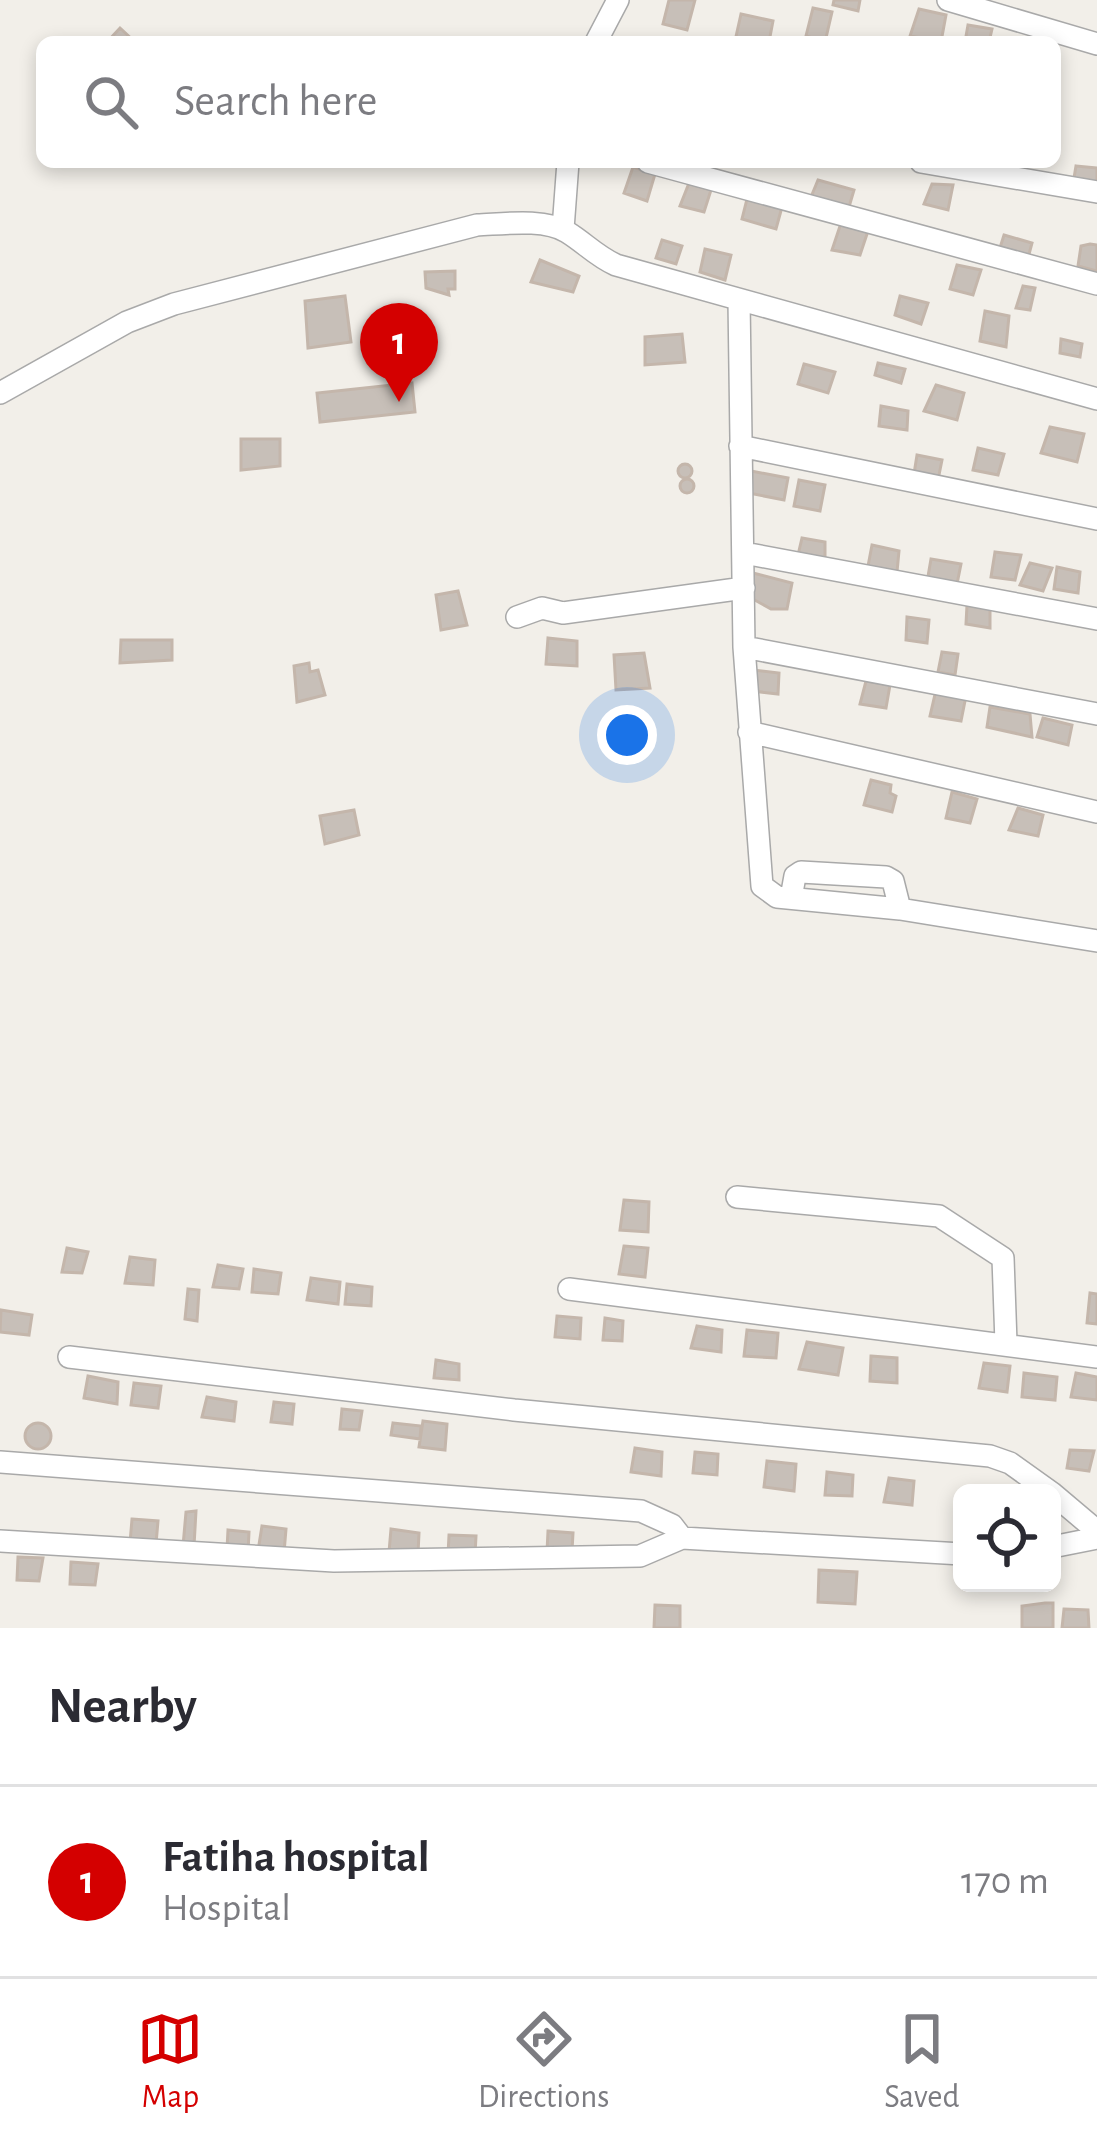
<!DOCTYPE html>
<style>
:root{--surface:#fff;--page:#f2f2f3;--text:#2b2b33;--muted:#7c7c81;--line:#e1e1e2;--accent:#d40000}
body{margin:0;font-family:"Alegreya Sans",sans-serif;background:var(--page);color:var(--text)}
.controls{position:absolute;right:36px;bottom:36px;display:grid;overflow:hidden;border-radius:18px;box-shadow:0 6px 18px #0003}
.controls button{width:108px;height:108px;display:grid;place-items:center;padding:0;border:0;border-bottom:3px solid var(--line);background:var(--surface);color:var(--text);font:60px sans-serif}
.you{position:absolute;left:627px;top:735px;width:42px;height:42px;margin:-30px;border:9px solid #fff;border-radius:50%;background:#1a73e8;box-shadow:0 0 0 18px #1a73e833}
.badge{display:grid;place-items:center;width:78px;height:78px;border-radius:50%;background:var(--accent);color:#fff;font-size:39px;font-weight:700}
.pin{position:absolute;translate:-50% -99px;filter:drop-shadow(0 3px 6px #0008)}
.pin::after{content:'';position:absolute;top:63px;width:42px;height:36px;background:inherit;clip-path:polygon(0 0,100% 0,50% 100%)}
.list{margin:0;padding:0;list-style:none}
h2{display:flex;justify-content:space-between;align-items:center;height:156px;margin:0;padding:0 48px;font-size:51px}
h2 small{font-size:39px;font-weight:400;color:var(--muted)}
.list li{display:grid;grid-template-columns:78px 1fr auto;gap:36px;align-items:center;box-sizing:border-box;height:192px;padding:0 48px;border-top:3px solid var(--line)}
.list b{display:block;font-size:45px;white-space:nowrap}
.list p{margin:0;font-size:39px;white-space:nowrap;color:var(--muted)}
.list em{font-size:39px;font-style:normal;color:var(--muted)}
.icon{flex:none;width:66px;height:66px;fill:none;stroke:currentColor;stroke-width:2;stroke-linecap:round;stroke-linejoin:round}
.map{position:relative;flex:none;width:1097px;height:1628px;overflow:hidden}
.search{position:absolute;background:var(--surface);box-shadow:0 6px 18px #0003;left:36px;right:36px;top:36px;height:132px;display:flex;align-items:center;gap:30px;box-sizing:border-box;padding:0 42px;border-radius:18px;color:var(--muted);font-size:45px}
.sheet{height:348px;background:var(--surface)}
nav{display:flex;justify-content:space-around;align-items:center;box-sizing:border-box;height:168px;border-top:3px solid var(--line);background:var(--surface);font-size:33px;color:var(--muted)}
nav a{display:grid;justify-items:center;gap:6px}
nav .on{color:var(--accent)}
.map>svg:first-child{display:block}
.building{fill:#c7bfb8;stroke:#c4b6ab;stroke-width:3}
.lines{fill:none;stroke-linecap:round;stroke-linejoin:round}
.minor-casing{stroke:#a9a9a9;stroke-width:24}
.minor{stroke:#fff;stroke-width:21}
</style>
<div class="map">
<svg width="1097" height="1628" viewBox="0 0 1097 1628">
<rect width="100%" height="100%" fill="#f2efe9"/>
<path class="building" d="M669,0H695L687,30L663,24Z
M834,0H860L858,11L833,5Z
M813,8L832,12L825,42L806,36Z
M919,9L946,15L941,42L910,36Z
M741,14L773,21L769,42L735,41Z
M968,25L992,29L989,42H965Z
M120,28L135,42H107Z
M1076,166L1097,168V188L1073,184Z
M633,167L655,174L647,201L624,193Z
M818,180L854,190L849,207L811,197Z
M689,183L711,190L704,212L680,206Z
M932,184L953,185L948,210L924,204Z
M747,199L782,207L776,229L742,219Z
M841,223L868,231L860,255L832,250Z
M1004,235L1032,243L1028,258L999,251Z
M662,240L682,246L676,264L656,258Z
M1090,244L1097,245V271L1078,266L1081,246Z
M705,249L731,255L725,280L700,272Z
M540,260L579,276L573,292L531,282Z
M957,265L981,270L973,295L950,289Z
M455,271V289H448L449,295L426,288L425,272Z
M1023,286L1035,288L1030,310L1016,308Z
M345,296L351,342L308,348L305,301Z
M900,296L928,303L921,324L895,315Z
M985,311L1009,316L1006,347L980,341Z
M682,334L685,362L645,365V337Z
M1061,339L1082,344L1080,357L1060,353Z
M878,363L905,369L901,383L875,375Z
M804,364L835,372L828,393L798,384Z
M412,383L415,412L320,422L317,393Z
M936,385L964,393L957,420L924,411Z
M881,406L908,411L907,430L879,426Z
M1050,427L1084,434L1077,462L1041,453Z
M241,439H280V466L241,470Z
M978,448L1004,454L998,475L973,470Z
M917,455L942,460L938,480L914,474Z
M678 471a7 7 0 1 1 14 0a7 7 0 1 1-14 0Z
M746,470L788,478L784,500L744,492Z
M680 486a7 7 0 1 1 14 0a7 7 0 1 1-14 0Z
M799,480L825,485L820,511L794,506Z
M802,538L825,542V561L798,555Z
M872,545L899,551L897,572L868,566Z
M995,552L1021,555L1015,580L991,577Z
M931,559L961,564L957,584L927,582Z
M1030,563L1052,568L1043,591L1020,585Z
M1057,567L1080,572L1078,593L1054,589Z
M753,573L792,583L787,609H771L751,598Z
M458,591L467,625L441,630L436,595Z
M967,605L990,609V628L966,624Z
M907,617L929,620L927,643L906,640Z
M548,638L577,641V666L546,664Z
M121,640H172V660L120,663Z
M942,652L958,654L955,675L938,672Z
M644,653L650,688L616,690L614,655Z
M309,663L310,672L318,670L325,695L297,702L294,666Z
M753,670L779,673L778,694L752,691Z
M866,681L890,685L886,708L860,704Z
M936,690L966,696L961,721L930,716Z
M990,707L1030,714L1032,737L987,727Z
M1043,718L1072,725L1068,745L1037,737Z
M871,780L891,785L890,793L896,796L892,812L864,805Z
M952,792L977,799L970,823L946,818Z
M1018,808L1043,815L1038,836L1009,830Z
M354,810L359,835L325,844L320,816Z
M624,1200L649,1202L648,1232L620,1230Z
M624,1246L648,1248L645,1277L619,1274Z
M67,1248L88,1252L82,1273L62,1272Z
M130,1257L155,1260L153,1285L125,1283Z
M218,1265L243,1269L239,1289L213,1287Z
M254,1269L281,1273L278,1294L252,1292Z
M311,1278L340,1282L338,1304L307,1300Z
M347,1284L372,1287L371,1306L345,1304Z
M188,1289L199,1290L197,1321L185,1319Z
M1090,1293L1097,1294V1324L1087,1323Z
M1,1310L32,1315L29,1335L0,1332Z
M557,1316L581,1318L580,1339L555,1337Z
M605,1318L623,1321L622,1341L603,1340Z
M697,1326L722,1330L721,1352L691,1348Z
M747,1330L778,1333L776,1358L744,1356Z
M807,1342L843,1348L838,1375L799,1369Z
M871,1356L897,1358V1383L870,1381Z
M436,1360L459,1364V1380L434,1378Z
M984,1363L1010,1366L1007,1392L979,1388Z
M1024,1373L1057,1377L1055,1400L1022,1397Z
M1076,1373L1097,1377V1400L1071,1397Z
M88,1376L118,1382L117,1404L84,1398Z
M134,1383L161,1386L158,1408L131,1405Z
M207,1397L236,1402L234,1421L202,1417Z
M274,1402L294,1404L292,1424L271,1422Z
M342,1409L362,1411L359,1430L340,1429Z
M423,1421L447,1424L445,1450L419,1447Z
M25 1436a13 13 0 1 1 26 0a13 13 0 1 1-26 0Z
M393,1423L421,1426L420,1439L391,1435Z
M635,1448L662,1452L661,1476L631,1472Z
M1070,1450L1094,1451L1089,1471L1067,1468Z
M695,1452L718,1454L717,1475L693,1473Z
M767,1461L796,1464L794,1491L764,1487Z
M827,1472L853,1475L852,1496L825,1495Z
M889,1478L914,1481L912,1505L884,1502Z
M196,1511L194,1546H183L186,1512Z
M132,1519L158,1521L156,1544L130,1543Z
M262,1526L286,1529L284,1553L258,1551Z
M391,1529L419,1533L418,1554L389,1552Z
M228,1530L249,1532L248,1552L227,1549Z
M548,1531L573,1533L572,1551L547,1552Z
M449,1535L476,1536L475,1555H448Z
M18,1557L43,1558L39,1581L17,1580Z
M71,1562L98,1564L95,1585L70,1584Z
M819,1570L857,1572L855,1604L818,1602Z
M1045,1603H1053V1628H1022V1606Z
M655,1605L680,1606V1628H654Z
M1064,1609L1088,1610L1089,1628H1062Z"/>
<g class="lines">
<defs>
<path id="minor" d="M948,0L1097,44
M596,42L618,0
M648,162L1097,284
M921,162L1097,192
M563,229L568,162
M739,300L744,647L762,886L777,897L900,909L1097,941
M0,393L127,322L174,304L477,225C503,224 544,218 567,232C585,243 596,256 616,265L1097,399
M740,446L1097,519
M744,553L1097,619
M517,617L542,608L563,613L744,588
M744,647L1097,714
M749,732L1097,812
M791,898L795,876L801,872L886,877L893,881L900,909
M737,1197L939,1216L1003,1258L1006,1343
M569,1289L1097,1357
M69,1357L514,1410L990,1456L1010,1463L1052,1493
M0,1462L641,1511L672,1525L682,1538L962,1554
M1052,1493L1097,1531
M0,1541L334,1561L640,1556L682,1538
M1052,1547L1097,1538"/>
</defs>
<use href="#minor" class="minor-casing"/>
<use href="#minor" class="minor"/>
</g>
</svg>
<div class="controls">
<button><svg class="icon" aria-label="locate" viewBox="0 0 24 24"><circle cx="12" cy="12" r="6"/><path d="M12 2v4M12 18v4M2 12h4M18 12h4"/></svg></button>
</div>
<div class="you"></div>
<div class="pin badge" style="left:399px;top:402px">1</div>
<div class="search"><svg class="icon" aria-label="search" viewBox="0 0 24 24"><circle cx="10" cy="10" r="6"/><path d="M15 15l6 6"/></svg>Search here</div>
</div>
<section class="sheet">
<h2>Nearby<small></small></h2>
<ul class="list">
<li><span class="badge">1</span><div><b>Fatiha hospital</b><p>Hospital</p></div><em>170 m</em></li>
</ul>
</section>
<nav>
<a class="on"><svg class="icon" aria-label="map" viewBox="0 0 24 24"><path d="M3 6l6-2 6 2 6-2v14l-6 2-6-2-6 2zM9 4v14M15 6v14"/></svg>Map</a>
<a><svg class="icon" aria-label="directions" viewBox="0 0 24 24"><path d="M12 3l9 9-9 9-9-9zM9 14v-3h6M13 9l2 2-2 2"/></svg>Directions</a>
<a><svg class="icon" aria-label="saved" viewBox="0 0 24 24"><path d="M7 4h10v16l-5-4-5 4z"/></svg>Saved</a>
</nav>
